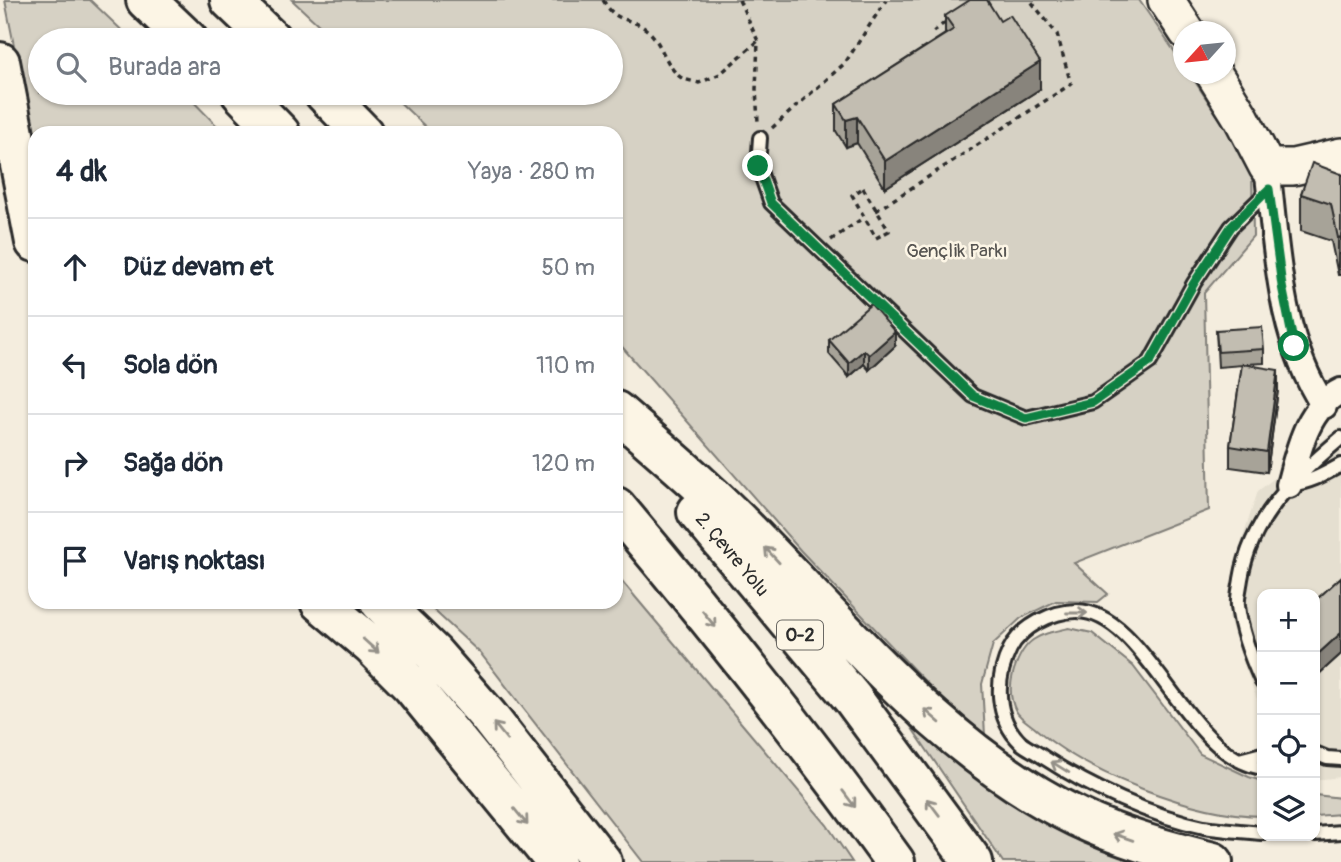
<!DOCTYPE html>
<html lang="tr">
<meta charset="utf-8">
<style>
:root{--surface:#fff;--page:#f6f6f7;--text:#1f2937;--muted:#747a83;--line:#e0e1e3}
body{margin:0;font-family:Pangolin,sans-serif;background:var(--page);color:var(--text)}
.controls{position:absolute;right:21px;bottom:21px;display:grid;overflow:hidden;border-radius:14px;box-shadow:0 2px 5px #0004}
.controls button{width:63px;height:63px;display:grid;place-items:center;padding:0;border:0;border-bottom:2px solid var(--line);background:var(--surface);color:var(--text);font:35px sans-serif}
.compass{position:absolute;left:1173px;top:21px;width:63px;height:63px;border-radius:50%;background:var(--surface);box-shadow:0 2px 5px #0004;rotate:243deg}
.stop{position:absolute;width:21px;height:21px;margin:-16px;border:5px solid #0b8043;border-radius:50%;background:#fff}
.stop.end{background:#0b8043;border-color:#fff;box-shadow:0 2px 7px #0008}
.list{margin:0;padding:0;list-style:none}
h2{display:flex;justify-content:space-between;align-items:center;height:91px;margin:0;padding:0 28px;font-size:30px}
h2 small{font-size:23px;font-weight:400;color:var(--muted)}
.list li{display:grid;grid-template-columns:46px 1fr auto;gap:21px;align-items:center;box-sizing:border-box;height:98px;padding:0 28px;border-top:2px solid var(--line)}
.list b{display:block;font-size:26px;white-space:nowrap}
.list em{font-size:23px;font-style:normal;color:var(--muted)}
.icon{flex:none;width:38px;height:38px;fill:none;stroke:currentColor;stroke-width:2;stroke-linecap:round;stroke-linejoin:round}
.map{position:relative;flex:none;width:1341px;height:862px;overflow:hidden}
.search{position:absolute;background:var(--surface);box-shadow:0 2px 5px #0004;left:28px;top:28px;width:595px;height:77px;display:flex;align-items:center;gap:18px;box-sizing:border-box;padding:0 24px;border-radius:38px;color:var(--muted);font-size:26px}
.panel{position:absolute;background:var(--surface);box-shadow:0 2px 5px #0004;left:28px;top:126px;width:595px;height:483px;border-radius:21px}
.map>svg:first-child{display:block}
.built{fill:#e5dfd0}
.green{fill:#d6d1c4;stroke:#807e78;stroke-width:2}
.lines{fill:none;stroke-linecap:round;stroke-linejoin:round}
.lane-casing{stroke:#2b2b2b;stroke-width:18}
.street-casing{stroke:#2b2b2b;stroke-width:30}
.secondary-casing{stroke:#2b2b2b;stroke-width:40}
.highway-casing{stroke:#2b2b2b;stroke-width:44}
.path{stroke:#2b2b2b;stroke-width:3.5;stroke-dasharray:5 5;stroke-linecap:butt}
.lane{stroke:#fcf5e5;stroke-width:12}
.street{stroke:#fcf5e5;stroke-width:24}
.secondary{stroke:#fcf5e5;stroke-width:35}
.highway{stroke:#fcf5e5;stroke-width:38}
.wall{fill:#a7a398;stroke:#2b2b2b;stroke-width:2}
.shaded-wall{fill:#88847c;stroke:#2b2b2b;stroke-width:2}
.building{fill:#c2bdb1;stroke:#2b2b2b;stroke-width:2}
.oneway{stroke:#949088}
.route{stroke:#0b8043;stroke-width:9}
.labels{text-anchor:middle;stroke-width:5;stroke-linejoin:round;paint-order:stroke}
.shield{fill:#fcf5e5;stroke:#6a6863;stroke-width:2}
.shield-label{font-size:18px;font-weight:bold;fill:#2b2b2b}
.park-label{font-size:19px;fill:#565451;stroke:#fcf5e5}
.street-label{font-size:19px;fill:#2b2b2b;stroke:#fcf5e5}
</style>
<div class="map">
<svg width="1341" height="862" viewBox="0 0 1341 862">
<rect width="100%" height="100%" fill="#f4edde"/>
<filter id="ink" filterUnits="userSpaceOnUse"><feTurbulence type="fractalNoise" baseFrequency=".0143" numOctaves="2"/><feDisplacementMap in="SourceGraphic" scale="14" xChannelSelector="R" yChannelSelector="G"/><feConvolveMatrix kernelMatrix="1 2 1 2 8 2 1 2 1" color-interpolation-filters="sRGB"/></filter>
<g filter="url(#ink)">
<path class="built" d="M1341,426V777L1315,780V594H1262V712L1242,660L1229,618L1242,539L1258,491Z"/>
<path class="green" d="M5,0H90L132,40H40V93H185L224,133H35V152Z
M292,0H1139L1183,64L1184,74H1190L1252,168L1253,236L1204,293L1209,510L1074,563L1108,594L1098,602L1056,601L1021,618L993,644L982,684L985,735L936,693L801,551L616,340V133H432L390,93H611V40H335Z
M616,574L827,825L852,862H643L481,654L425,602H616Z
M1069,628L1092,633L1133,666L1200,754L1249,777L1262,781V816C1194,815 1087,774 1036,729C1030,724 1020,718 1016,711C1009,698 1010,683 1014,670C1025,637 1038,635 1069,628Z
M903,715L1153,862H1003Z
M1315,795L1341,798V814L1315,816Z"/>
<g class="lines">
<defs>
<path id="lane" d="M760,138L758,166L771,203L973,396L1026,418L1093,402L1150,362L1194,283L1231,227L1269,190
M1289,485C1309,483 1323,475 1341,465
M1262,682C1251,658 1241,632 1238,606C1237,597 1240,587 1241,579C1251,517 1295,477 1341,438
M1315,753L1327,758L1341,759
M1239,760L1262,754
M1262,768C1185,756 1147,612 1077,611C1052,611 1021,627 1010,649C995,679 995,718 1021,743C1027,748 1036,752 1043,757C1089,787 1151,816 1204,827C1223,830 1243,831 1262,833
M1315,834L1341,832"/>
<path id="street" d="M1267,167C1277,248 1278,336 1324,406
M1289,485C1298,452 1307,407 1341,391"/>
<path id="secondary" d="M1166,0L1187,32
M1214,74L1242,119L1267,167H1293L1341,156"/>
<path id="highway" d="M146,0L188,40
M230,0L272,40
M0,62L35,242
M241,93L280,133
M324,93L363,133
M616,411C664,453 713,494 757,540C855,640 949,755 1077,817C1120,838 1166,850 1213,862
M616,507C713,622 807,740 895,862
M697,512L853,699L973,862
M320,602L372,646L412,686L556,862
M380,602L433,653L488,716L602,862"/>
</defs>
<use href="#lane" class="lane-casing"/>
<use href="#street" class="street-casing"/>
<use href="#secondary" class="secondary-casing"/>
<use href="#highway" class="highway-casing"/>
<path class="path" d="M603,0C618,26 629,15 647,30C662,42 664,63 679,76C683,80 693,81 699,83L720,74L758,41
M739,0L758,41L756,89L758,122
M933,32L948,20
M772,128L845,63L886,0
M863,188L889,231L876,238L852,195Z
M876,211L1071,84L1057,34L1030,0
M831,240L863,218"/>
<use href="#lane" class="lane"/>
<use href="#street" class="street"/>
<use href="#secondary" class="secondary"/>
<use href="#highway" class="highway"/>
</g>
<path class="wall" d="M945,16L1040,89L885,188L857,143L846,147L836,131V104L945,34Z
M1341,174V275H1338L1331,241L1301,231V194Z
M1216,330L1264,349V363L1244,364L1278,390L1267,472L1230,467V446L1242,365L1218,367Z
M829,340L895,346L869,370L864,364L849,377L829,354Z
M1341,577V654L1319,674L1315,670V601Z"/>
<path class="shaded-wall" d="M1040,62V89L885,188V161Z
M857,117V143L846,147V120Z
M1341,237V275H1338V238Z
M895,332V346L869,370V355Z
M864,350V364L849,377V363Z
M1278,370V390L1267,472V452Z
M1341,633V654L1319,674V653Z"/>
<path class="building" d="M970,0H987L1000,21L1010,15L1040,62L885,161L857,117L846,120L836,104L954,29L945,16Z
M1312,163L1341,174V237L1338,238L1331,204L1301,194Z
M871,304L895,332L869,355L864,350L849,363L829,340Z
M1262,327L1264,349L1218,352L1216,330Z
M1242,364L1278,370L1267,452L1230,446Z
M1341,577V633L1319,653L1315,649V601Z"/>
<defs><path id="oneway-shaft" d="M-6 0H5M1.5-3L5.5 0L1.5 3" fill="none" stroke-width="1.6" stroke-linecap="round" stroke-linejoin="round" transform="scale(1.75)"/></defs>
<g class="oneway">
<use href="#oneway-shaft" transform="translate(772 555) rotate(-133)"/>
<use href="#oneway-shaft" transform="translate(1077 613)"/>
<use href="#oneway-shaft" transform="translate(709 619) rotate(51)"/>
<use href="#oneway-shaft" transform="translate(371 646) rotate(42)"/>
<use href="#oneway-shaft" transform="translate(932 716) rotate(-139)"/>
<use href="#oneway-shaft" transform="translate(500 731) rotate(-129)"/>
<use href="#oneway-shaft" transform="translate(1060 767) rotate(-148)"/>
<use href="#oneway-shaft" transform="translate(849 799) rotate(53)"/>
<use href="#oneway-shaft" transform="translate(933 807) rotate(-127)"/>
<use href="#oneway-shaft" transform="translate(521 817) rotate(51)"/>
<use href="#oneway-shaft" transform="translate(1123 837) rotate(-161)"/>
</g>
</g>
<g class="lines" filter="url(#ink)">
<path class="route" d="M758,166L771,203L973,396L1026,418L1093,402L1150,362L1194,283L1231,227L1269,189L1282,286L1294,346"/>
</g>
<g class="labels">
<rect class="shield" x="777" y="620.5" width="46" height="29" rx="5"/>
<g class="shield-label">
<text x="800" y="641">O-2</text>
</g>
<g class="park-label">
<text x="957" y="257">Gençlik Parkı</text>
</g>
<g class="street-label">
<text transform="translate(733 554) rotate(50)" y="7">2. Çevre Yolu</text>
</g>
</g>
</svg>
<div class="controls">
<button>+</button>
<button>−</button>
<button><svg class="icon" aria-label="locate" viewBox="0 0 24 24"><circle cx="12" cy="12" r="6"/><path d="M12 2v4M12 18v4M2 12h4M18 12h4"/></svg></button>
<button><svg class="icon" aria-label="layers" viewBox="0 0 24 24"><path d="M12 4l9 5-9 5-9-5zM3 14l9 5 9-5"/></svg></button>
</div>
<svg class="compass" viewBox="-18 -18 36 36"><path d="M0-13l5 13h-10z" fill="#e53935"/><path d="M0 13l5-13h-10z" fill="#747a83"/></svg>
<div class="stop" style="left:1294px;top:346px"></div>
<div class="stop end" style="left:758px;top:166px"></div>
<div class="search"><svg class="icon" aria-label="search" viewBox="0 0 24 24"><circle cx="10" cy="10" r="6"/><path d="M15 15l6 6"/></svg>Burada ara</div>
<section class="panel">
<h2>4 dk<small>Yaya · 280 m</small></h2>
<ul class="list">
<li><svg class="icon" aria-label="ahead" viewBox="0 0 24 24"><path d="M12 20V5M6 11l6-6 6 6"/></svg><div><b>Düz devam et</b></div><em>50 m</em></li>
<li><svg class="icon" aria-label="left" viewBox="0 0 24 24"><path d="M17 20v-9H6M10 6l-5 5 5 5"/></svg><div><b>Sola dön</b></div><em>110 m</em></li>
<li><svg class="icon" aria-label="right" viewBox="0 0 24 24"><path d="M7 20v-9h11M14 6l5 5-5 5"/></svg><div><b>Sağa dön</b></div><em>120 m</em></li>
<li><svg class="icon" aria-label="arrive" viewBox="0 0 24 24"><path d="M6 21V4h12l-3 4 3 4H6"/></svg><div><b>Varış noktası</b></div></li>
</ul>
</section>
</div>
